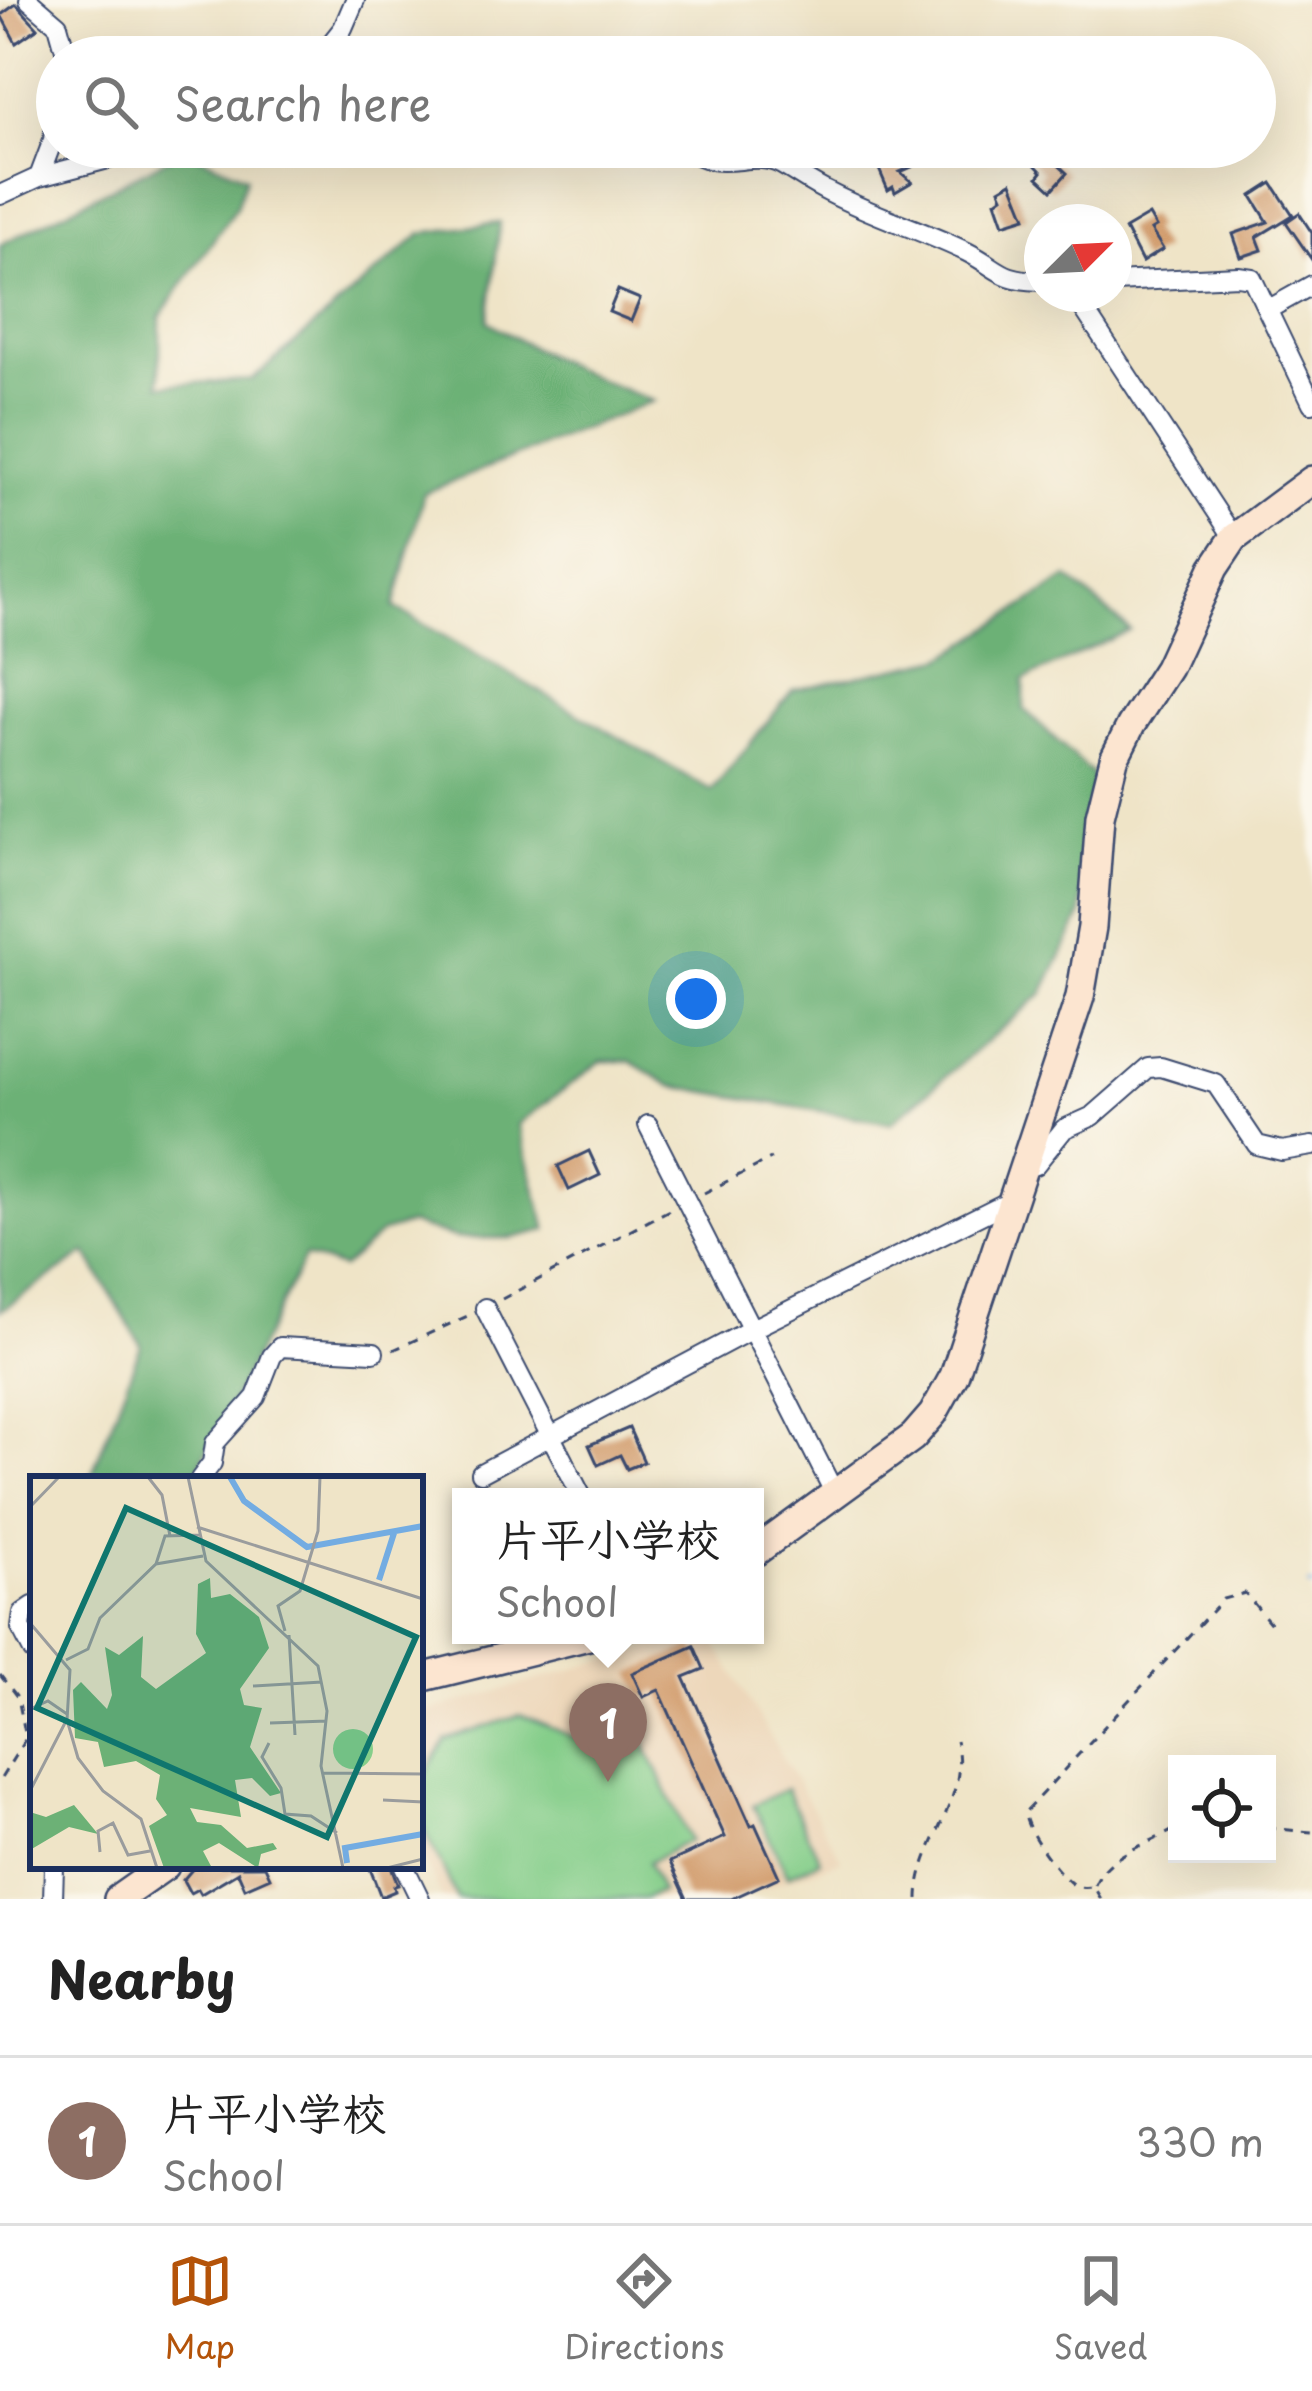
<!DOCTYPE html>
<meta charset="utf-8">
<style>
:root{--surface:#fff;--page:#f6f6f6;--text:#222;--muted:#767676;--line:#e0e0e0;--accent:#b45309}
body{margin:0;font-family:"Playpen Sans","Klee One",sans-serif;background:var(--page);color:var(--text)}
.controls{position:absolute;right:36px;bottom:36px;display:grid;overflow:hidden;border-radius:0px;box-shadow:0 12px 48px #0002}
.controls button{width:108px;height:108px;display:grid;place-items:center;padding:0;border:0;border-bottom:3px solid var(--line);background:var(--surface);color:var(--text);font:60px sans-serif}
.compass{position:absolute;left:1024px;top:204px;width:108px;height:108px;border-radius:50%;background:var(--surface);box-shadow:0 12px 48px #0002;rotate:66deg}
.you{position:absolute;left:696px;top:999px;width:42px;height:42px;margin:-30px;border:9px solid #fff;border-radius:50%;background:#1a73e8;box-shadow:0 0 0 18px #1a73e833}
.badge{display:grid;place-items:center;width:78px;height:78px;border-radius:50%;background:var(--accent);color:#fff;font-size:39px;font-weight:700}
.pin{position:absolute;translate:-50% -99px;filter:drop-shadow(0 3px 6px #0008)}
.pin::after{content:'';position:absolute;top:63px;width:42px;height:36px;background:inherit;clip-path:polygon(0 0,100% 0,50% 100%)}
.popup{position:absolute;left:452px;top:1488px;width:312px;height:156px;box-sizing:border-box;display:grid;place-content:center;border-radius:0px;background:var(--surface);filter:drop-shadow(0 3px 9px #0005);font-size:39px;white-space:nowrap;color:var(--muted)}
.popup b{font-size:45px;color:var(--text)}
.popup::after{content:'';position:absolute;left:50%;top:100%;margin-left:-24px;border:24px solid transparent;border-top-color:var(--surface)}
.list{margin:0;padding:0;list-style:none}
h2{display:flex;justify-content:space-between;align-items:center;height:156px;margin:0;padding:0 48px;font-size:51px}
h2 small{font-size:39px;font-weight:400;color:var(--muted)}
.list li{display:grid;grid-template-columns:78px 1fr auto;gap:36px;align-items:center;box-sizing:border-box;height:168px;padding:0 48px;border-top:3px solid var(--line)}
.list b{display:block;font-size:45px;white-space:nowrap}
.list p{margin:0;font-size:39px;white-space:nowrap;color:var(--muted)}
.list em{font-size:39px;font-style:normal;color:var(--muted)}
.icon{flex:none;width:66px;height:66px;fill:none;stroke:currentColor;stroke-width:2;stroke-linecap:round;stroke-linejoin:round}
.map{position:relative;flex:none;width:1312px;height:1899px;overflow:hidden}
.search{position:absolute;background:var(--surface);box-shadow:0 12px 48px #0002;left:36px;right:36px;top:36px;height:132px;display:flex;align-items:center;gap:30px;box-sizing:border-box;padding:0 42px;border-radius:66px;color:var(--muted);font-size:45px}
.sheet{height:324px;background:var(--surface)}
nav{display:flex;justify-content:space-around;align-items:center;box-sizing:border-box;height:168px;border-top:3px solid var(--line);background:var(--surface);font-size:33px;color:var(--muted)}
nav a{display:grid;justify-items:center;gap:6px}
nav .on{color:var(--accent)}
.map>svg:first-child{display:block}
.built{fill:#edd7ba}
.green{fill:#85ce8a;stroke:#507e74;stroke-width:3}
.forest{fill:#6cb176;stroke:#44706a;stroke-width:3}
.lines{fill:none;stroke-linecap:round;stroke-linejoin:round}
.stream{stroke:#73ace2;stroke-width:4.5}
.building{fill:#d19b6c}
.street-casing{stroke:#3b4a6e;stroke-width:22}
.secondary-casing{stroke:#3b4a6e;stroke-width:32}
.path{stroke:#3b4a6e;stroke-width:3;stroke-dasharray:9 9;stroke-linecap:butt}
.street{stroke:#fff;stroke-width:18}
.secondary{stroke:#fce5d0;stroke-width:27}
.inset-river{fill:none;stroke:#73ace2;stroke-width:6}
.inset-road{fill:none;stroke:#9a9c9d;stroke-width:3}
.view{fill:#0f766e;fill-opacity:0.15;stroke:#0f766e;stroke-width:6}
.inset-edge{fill:none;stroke:#1b2f5e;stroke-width:6}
</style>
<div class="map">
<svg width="1312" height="1899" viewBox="0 0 1312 1899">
<rect width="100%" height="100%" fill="#fbf7ec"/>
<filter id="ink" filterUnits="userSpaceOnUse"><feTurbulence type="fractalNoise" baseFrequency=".00833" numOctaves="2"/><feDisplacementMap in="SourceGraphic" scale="24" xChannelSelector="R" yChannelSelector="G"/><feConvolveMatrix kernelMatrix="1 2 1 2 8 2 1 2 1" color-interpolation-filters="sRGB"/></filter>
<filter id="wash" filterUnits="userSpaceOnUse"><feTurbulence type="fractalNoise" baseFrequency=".004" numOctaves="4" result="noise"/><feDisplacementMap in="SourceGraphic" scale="48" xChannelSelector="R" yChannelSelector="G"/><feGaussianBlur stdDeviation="2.7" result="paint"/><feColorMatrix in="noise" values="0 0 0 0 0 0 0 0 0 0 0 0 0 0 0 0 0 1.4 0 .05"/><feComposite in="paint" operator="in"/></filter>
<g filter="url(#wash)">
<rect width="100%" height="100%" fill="#efe4c7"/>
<path class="built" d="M691,1635H711L842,1860L735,1899H443L420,1851V1714Z"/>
<path class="green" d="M520,1715L593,1745L640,1734L690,1840L648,1863L661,1892L643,1899H457L420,1819V1782L446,1740Z
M786,1789L820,1860L788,1876L753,1805Z"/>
<path class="forest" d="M185,150L246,176L236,207L160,317V385L252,380L422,233L500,223L488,321C540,356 594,379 653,401L424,493L394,607L712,791L793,690L943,658L1068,578L1130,630L1024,680V709L1093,775L1081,916L1043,993L891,1123L672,1086L630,1061H601L518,1124L547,1230L512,1238H455L410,1224L382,1232L342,1268L305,1256L198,1469L187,1479H90L141,1345L86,1253L0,1311V245Z"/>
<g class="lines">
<path class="stream" d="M1310,1586H1312"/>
</g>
<g id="blocks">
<path class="building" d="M16,4L38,28L16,43L1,15Z
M1018,147H1049L1056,154L1052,159L1067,173L1052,190L1038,177L1042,172Z
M908,153L914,166L900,172L912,182L895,192L893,187L888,190L879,169Z
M1012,182L1026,217L1004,224L996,201L1003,196L1000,189Z
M1272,183L1293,215L1257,237L1262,250L1241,257L1233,234L1268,222L1252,196Z
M1299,213L1312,233V260L1286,222Z
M1149,215L1156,227L1151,230L1163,249L1142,262L1125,229Z
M618,290L640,299L631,321L609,312Z
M589,1151L600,1175L569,1190L558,1166Z
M629,1428L644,1462L627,1469L620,1455L598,1465L589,1445Z
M694,1646L704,1669L684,1677L751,1826L755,1824L779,1877L731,1899H687L670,1862L725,1837L659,1690L643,1697L632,1673Z
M195,1866H265L270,1877L245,1888L238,1872L201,1894L198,1889L190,1893L183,1880Z
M369,1866H391L398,1885L394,1886L395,1891L381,1897Z"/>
</g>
</g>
<g filter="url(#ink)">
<use href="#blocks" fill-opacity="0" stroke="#3b4a6e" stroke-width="3"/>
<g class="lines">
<defs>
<path id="street" d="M29,0L58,25L67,57
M320,57L343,28L355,0
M686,147C720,177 751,147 782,165C798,174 813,185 830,193C874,216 922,230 967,252C1001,269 998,280 1042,281
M39,177L53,140L57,99
M0,195L39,177L154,147
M1114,282L1238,276L1252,278L1312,403
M1074,294L1234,538
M1269,309L1312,285
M648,1125L836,1496
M1023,1169L1035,1165L1064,1129L1093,1116L1148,1068L1161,1067L1216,1084L1257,1145L1282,1151L1312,1146
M485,1308L582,1497
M481,1473L752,1329L1001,1205L1014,1202
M200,1479L212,1463L215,1443L256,1397L272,1356L280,1347L374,1352
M33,1606L23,1613L21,1628L33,1651
M404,1866L420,1899
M53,1899L54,1866"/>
<path id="secondary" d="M755,1552L913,1437L933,1414L954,1376L1080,997L1092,927L1100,816L1114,759L1131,725L1168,668L1214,568L1234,538L1312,480
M420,1678L593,1635
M118,1899L165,1866"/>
</defs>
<use href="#street" class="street-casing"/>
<use href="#secondary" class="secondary-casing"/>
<path class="path" d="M704,1193L771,1159
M502,1299L673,1208
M393,1350L472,1314
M0,1675L18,1698L26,1738L0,1780
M1267,1828L1312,1832
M1095,1885C1108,1852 1149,1845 1177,1828
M918,1899C918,1841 971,1800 956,1741
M1101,1899L1094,1887C1086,1887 1081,1889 1074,1885C1060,1877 1023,1827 1025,1812L1223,1599L1245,1593L1271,1624"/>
<use href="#street" class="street"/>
<use href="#secondary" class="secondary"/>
</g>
</g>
<g transform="translate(30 1476)">
<rect width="393" height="393" fill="#efe4c7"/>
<path d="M303 273a20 20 0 1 1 40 0a20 20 0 1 1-40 0Z" fill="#85ce8a"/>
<path d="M180,102L181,122L200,118L229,141L239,172L210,213L214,229L232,232L220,271L251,317L240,320L222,302L205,304L211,341L160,332L167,346L191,349L217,372L243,367L247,373L231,378L228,392L189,367L173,375L182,392H134L119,350L137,339L126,323L130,299L106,285L74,291L68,266L45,262L43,214L51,206L77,233L82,219L75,171L89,179L113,160L111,201L126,213L176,177L166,158L168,108ZM44,329L68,358L39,351L0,374V336L16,341Z" fill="#6cb176"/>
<path class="inset-river" d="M200,1L214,25L277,71L393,50M349,104L365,54M317,387L315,372L393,358"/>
<path class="inset-road" d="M118,1L132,19L140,60M158,1L176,85L288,190L297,235L291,290L313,392M0,31L29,1M167,51L393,123M126,88L135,60L169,59M0,147L40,194L37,244L48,282L73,315L111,343L127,392M255,155L248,130L270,115L288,55L290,1M259,159L265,259M36,184L58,173L70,142L126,88L173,80M223,210L292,206M0,233L18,225L37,238M240,247L297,245M239,267L232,281L251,312L255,338L281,340L307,357M293,297L393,298M0,315L36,245M353,324L393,326M70,376L68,355L83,347L98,379L120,375M357,392L393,383"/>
<path class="view" d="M96,32L386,161L297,361L7,232Z"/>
<rect width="393" height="393" class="inset-edge"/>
</g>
</svg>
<div class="controls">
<button><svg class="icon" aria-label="locate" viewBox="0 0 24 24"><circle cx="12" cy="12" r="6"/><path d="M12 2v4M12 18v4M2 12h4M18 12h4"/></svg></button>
</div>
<svg class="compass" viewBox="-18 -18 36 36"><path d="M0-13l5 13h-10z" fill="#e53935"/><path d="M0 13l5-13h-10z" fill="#767676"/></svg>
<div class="you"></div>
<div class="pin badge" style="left:608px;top:1782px;background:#8d6e63">1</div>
<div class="popup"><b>片平小学校</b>School</div>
<div class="search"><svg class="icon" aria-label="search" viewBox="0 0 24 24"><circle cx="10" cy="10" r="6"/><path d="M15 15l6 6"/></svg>Search here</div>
</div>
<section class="sheet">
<h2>Nearby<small></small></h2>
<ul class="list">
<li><span class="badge" style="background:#8d6e63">1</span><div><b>片平小学校</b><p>School</p></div><em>330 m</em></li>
</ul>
</section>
<nav>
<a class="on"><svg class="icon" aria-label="map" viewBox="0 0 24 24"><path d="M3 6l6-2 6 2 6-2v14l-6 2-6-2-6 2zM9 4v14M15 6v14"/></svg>Map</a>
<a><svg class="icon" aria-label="directions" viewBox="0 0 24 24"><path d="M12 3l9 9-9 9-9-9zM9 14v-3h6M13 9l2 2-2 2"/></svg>Directions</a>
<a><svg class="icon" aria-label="saved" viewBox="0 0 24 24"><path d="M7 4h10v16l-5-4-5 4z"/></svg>Saved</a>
</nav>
